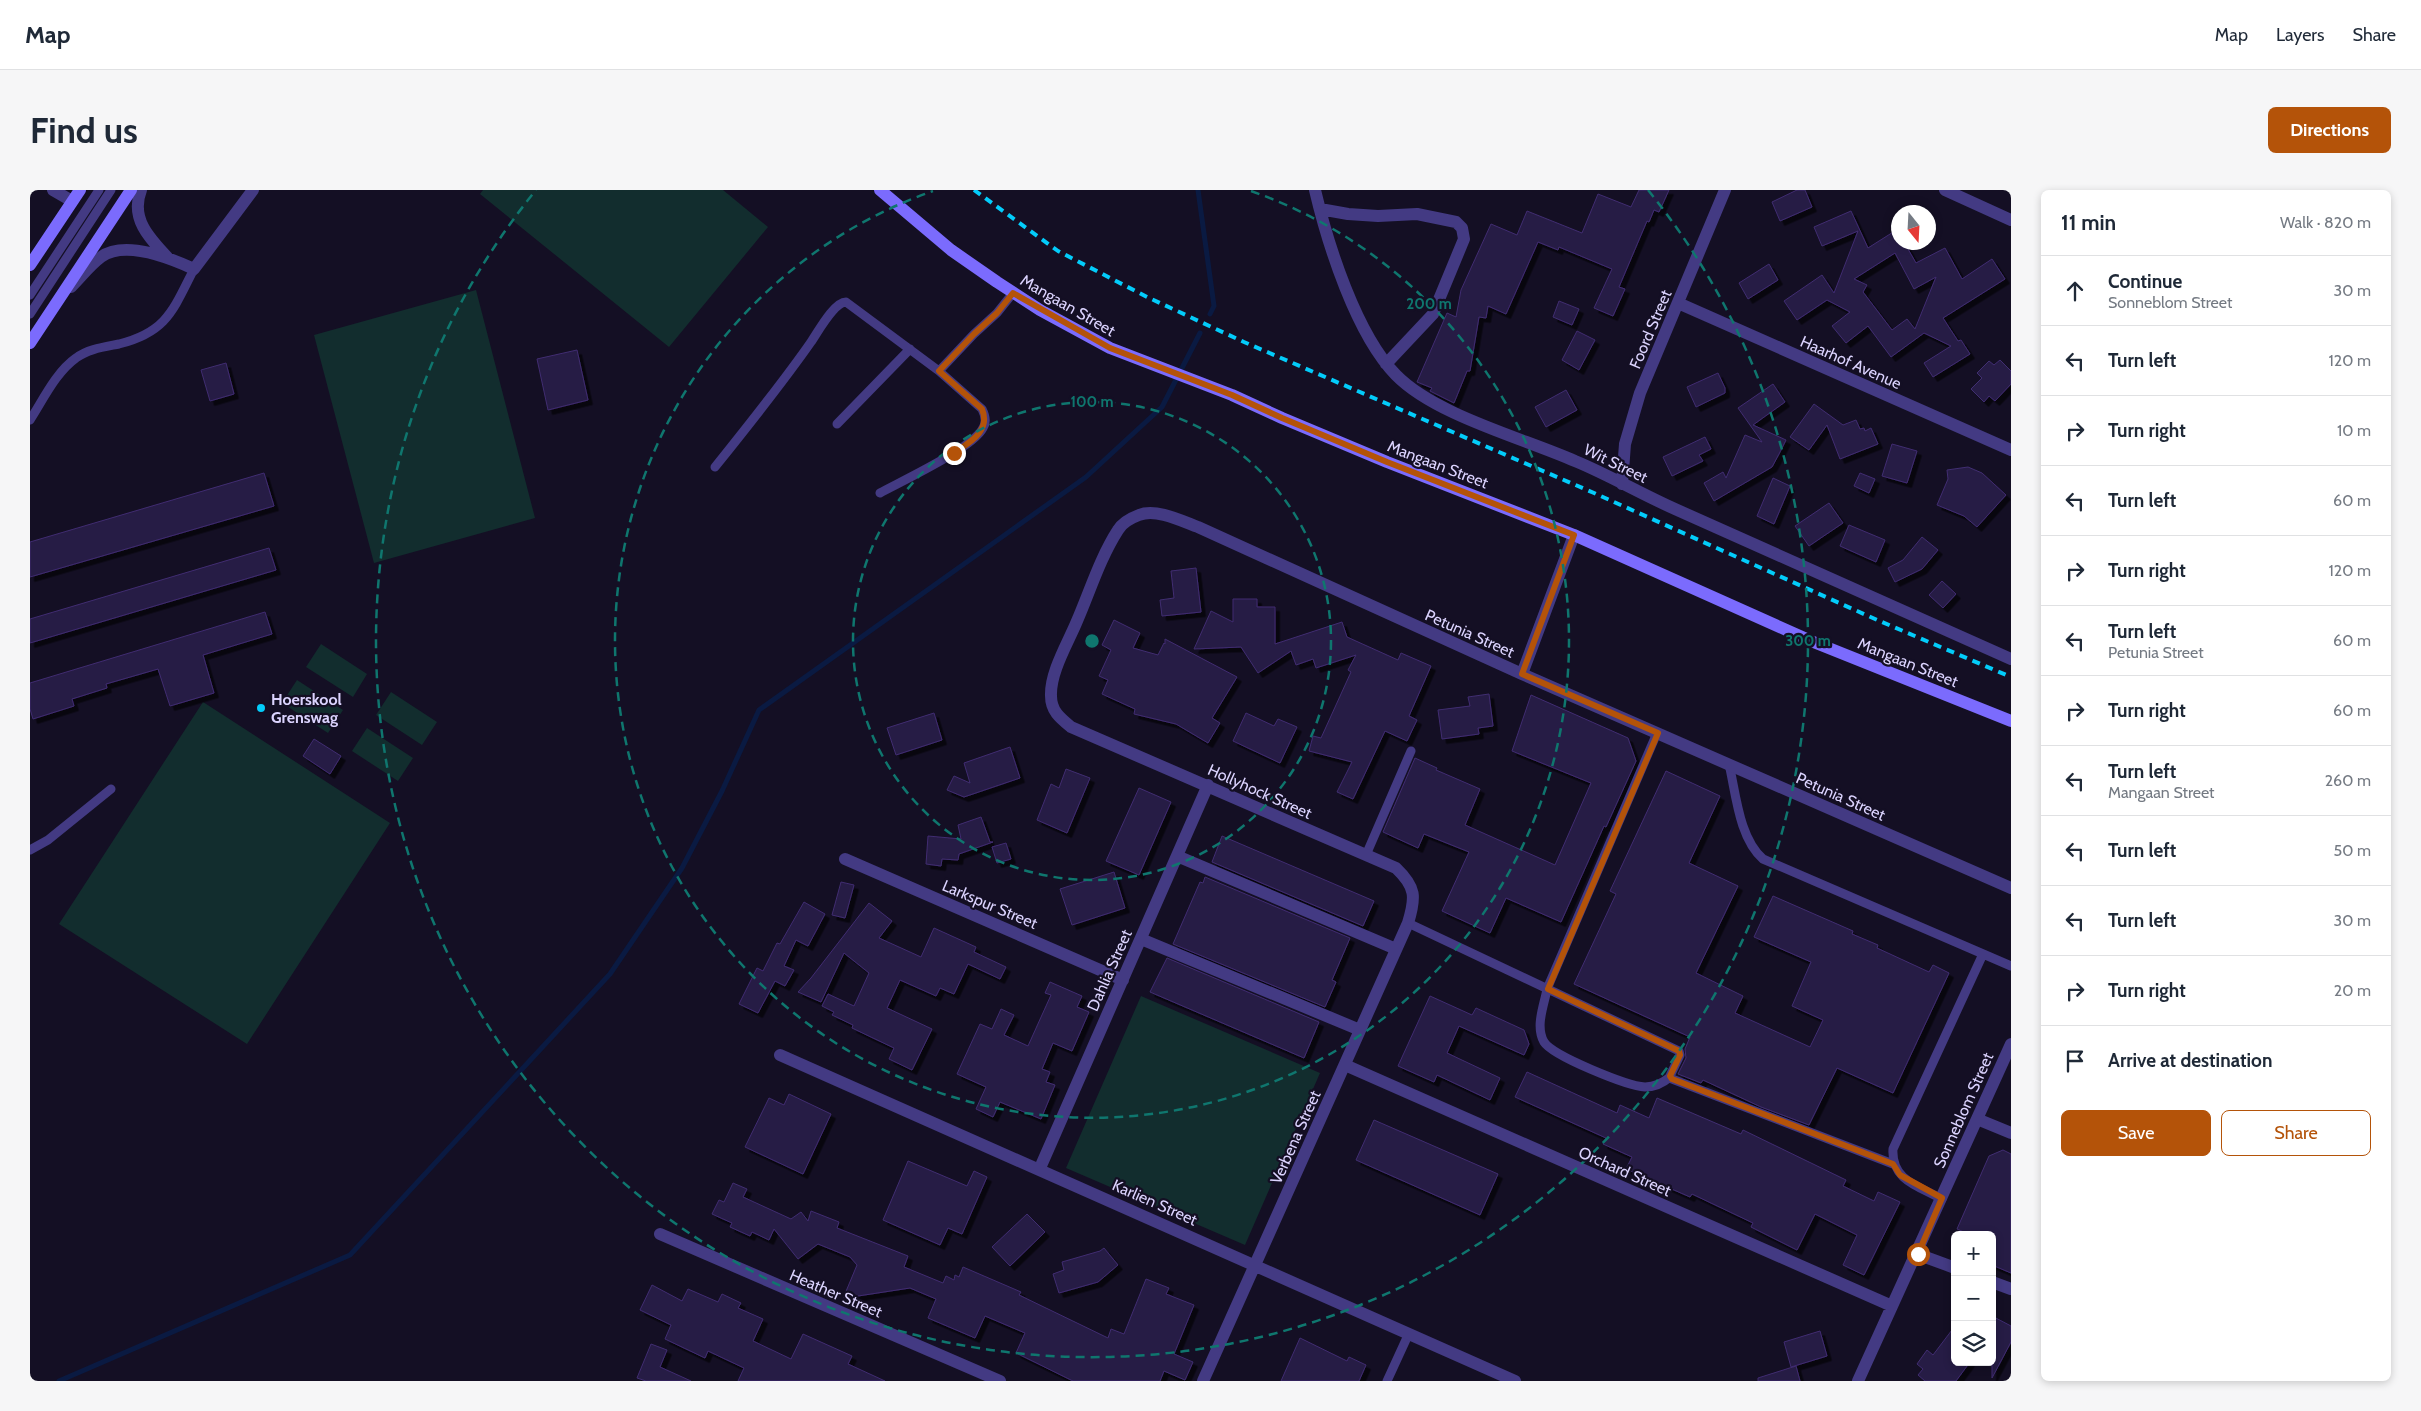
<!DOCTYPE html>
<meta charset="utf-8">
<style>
:root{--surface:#fff;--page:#f6f6f7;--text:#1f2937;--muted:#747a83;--line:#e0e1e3;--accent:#b45309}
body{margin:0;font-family:Cabin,sans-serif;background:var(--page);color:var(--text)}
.controls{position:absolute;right:15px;bottom:15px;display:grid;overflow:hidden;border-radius:8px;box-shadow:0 2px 8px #0003}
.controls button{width:45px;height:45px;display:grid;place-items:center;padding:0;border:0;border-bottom:1px solid var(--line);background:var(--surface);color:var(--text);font:25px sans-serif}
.compass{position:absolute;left:1861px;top:15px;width:45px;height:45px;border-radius:50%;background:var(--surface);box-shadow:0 2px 8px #0003;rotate:162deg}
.stop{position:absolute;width:15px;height:15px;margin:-11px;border:4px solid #b45309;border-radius:50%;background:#fff}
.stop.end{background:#b45309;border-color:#fff;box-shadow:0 1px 5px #0008}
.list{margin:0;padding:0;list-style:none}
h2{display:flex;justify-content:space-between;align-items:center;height:65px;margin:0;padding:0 20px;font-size:21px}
h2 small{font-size:16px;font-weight:400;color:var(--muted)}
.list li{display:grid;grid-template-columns:32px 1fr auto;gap:15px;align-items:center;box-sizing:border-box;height:70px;padding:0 20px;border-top:1px solid var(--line)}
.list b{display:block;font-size:19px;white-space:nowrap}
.list p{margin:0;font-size:16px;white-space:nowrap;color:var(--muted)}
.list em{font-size:16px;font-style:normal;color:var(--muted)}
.actions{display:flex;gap:10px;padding:15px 20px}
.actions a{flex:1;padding:11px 0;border:1px solid var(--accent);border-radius:8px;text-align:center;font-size:18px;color:var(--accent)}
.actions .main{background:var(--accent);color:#fff}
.icon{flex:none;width:28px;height:28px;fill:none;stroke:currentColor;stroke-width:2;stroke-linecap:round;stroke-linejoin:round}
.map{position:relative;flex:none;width:1981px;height:1191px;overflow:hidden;border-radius:8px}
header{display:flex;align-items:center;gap:30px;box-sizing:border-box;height:70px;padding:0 25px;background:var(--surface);border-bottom:1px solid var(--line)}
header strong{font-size:24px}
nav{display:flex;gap:28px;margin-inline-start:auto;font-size:18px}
.intro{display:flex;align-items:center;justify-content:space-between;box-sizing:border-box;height:120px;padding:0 30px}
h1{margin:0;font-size:35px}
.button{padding:12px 22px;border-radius:8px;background:var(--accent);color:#fff;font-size:18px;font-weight:700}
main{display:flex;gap:30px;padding:0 30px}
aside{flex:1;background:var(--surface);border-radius:8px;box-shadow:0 2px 8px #0003}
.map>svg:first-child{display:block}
.green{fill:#122d2e}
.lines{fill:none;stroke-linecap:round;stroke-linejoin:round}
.stream{stroke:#0a1a42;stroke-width:5}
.building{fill:#271b45;stroke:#402d71;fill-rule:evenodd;filter:url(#shadow)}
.lane{stroke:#433a83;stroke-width:9}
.street{stroke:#433a83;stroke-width:12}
.secondary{stroke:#7b6bfd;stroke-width:12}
.rail{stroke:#03ccfa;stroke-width:4;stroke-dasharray:8 6;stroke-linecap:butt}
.route{stroke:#b45309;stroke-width:6}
.ring{fill:none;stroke:#0f766e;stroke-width:2.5;stroke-dasharray:9 6}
.poi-dot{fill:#03ccfa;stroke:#140f24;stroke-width:2}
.labels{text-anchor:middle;stroke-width:4.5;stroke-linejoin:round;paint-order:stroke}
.street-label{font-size:16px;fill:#dbd3fe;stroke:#140f24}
.poi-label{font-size:16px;font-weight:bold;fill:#dbd3fe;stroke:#140f24;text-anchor:start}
.centre{fill:#0f766e;stroke:#140f24;stroke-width:2.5}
.ring-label{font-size:15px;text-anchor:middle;font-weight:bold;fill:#0f766e;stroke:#140f24;stroke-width:4.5;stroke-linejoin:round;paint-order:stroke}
</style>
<header>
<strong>Map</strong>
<nav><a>Map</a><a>Layers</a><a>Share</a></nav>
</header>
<div class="intro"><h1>Find us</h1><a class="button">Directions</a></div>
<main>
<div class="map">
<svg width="1981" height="1191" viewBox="0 0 1981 1191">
<defs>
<filter id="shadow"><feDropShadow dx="4.5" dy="4.5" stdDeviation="0" flood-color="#0009"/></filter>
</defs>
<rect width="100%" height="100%" fill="#140f24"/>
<path class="green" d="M453,0H693L738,37L639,157L450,4Z
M446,100L505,328L344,373L284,145Z
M291,454L337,484L323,507L276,477Z
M267,490L313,520L298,543L252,513Z
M361,502L407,532L392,555L346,525Z
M173,512L360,633L217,854L29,734Z
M337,538L383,568L368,591L322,561Z
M1111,806L1290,883L1215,1055L1036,978Z"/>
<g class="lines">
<path class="stream" d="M1168,0L1184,116L1180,124
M29,1191L320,1065L580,784L652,678L692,601L729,520L1056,287L1132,217L1170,143"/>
</g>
<path class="building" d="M1609,0H1639L1629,22L1624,20L1619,32L1617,31L1589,97L1595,99L1583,126L1564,118L1582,79L1529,57L1528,60L1508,52L1476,124L1458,116L1456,128L1449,127L1440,181H1437L1424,213L1400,201L1402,198L1387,192L1417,123L1426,127L1431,100L1461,34L1487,45L1497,21L1552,43L1568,4L1601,17Z
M1767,0H1775L1782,17L1750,31L1742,12Z
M1821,21L1838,58L1868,39V52H1874L1886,73L1915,58L1932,89L1962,69L1975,89L1913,128L1928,151L1931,150L1940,164L1903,187L1894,173L1921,156L1894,143L1861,167L1838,136L1816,153L1802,136L1820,122L1797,110L1767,130L1754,111L1792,85L1804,103L1828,41L1792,56L1784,37ZM1865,63L1884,99L1906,87L1885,139L1877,129L1862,140L1833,102L1837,95L1824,89Z
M1739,74L1748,90L1718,109L1709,93Z
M1529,111L1549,119L1542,135L1523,127Z
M1547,141L1565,150L1549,180L1532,170Z
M547,160L558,210L518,220L507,169Z
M1970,170L1981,181V194L1965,211L1959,206L1954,212L1941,199L1952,188L1947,183L1959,171L1964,175Z
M196,173L204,204L180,211L171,180Z
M1688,183L1695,198V203L1666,217L1657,197Z
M1743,194L1755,212L1723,235L1756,250L1749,264L1742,277L1684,311L1674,293L1693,282L1696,288L1715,245L1732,252L1708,218Z
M1536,200L1547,220L1516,237L1505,217Z
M1784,214L1813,235L1826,230L1830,239L1834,238L1835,241L1841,238L1848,254L1810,269L1797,235L1779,260L1760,247Z
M1675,247L1681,259L1669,265L1673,271L1642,286L1633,267Z
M1862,254L1887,261L1877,293L1852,286Z
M1938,277L1952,283L1976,305L1947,337L1934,326L1907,315L1918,289L1917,280Z
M234,283L244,316L0,387V352Z
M1830,283L1845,289L1839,303L1824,296Z
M1743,288L1760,296L1744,334L1727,326Z
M1799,313L1813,333L1779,356L1765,336Z
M1819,335L1855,350L1846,372L1810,356Z
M1892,347L1908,360L1892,379L1865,392L1858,378L1873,370Z
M239,358L246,380L0,453V429Z
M1166,378L1171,422L1132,426L1130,410L1144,408L1141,381Z
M1912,391L1926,404L1913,418L1899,405Z
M1203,409H1227V417H1245V454L1312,432L1317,447L1368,470L1371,463L1401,476L1379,526L1387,530L1377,551L1355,541L1323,609L1307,602L1322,572L1279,561L1283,546L1291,548L1321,482L1318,480L1326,465L1286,478L1283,469L1266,475L1261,461L1228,483L1211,457L1164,459L1181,421L1203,432Z
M235,422L242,444L173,465L184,503L140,516L128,479L76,494L77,498L42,509L44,516L3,529L0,519V493Z
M1084,430L1110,443L1103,458L1128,465L1134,453L1135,454V449L1207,487L1182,528L1190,533L1178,553L1146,534L1104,524L1105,519L1072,504L1078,490L1069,486L1081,460L1072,455Z
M1459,504L1463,536L1448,538L1449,544L1412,549L1408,520L1440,516L1438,507Z
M1501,505L1598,548L1606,571L1576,637L1574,636L1531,732L1476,708L1460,743L1412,721L1439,662L1394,644L1388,658L1353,642L1385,568L1407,578L1406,580L1450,599L1435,635L1525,675L1561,593L1482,561Z
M904,523L912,550L866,565L857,538Z
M1216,523L1244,536L1248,529L1267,537L1250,573L1203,551Z
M284,549L311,566L300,584L273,566Z
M980,557L990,588L934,607L917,600L924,586L940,593L934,573Z
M1036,579L1060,588L1037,643L1007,630L1021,594L1029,598Z
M1636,581L1690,606L1659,673L1708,696L1666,783L1713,806L1705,823L1780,857L1793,830L1762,816L1781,772L1724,747L1743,706L1823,741L1822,744L1848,755L1847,758L1899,782L1903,775L1919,783L1863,903L1807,878L1779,935L1731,917L1673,890L1671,893L1648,884L1656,868L1655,859L1660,847L1544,794L1586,704L1580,701Z
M1109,598L1141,612L1109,685L1076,671Z
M951,627L960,652H963L929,664L928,670L912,669L911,676L896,674L898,646L931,649L928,635Z
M1192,646L1344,711L1333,736L1182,672Z
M976,653L981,669L967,673L962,657Z
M1084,682L1095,718L1042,735L1030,699Z
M1175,687L1320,748L1302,790L1306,792L1295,817L1143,754L1170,692L1173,693Z
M811,692L824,695L815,728L802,725Z
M774,712L795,724L778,756L766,750L754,776L764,780L755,796L745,791L728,823L709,814L727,778L733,781L747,753L750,754Z
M839,713L862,731L849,748L891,767L904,738L946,757L944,762L976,777L970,789L938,774L924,804L910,798L906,806L870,790L857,818L902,839L882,880L859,869L864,858L822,838L823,835L802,825L804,822L792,816L798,804L824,816L839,783L814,763L791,812L768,802L781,788Z
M1137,768L1289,832L1274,868L1120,802Z
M1020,792L1052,806L1047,817L1059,822L1042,861L1023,853L1012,879L1020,882L1016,892L1025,895L1011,929L970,912L963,927L946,919L956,897L927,884L950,834L962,839L971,819L984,825L974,845L998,856L1021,805L1015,803Z
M1400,806L1442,825L1446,818L1494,840L1499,854L1494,865L1429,836L1417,863L1470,888L1460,910L1407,885L1404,892L1368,876Z
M1497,882L1587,923L1590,915L1619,928L1627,908L1711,944L1713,940L1816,990L1813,996L1844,1011L1848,1002L1870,1012L1834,1085L1813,1075L1827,1045L1785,1024L1767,1060L1721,1037L1723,1033L1662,1004L1660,1007L1596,979L1602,967L1573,954L1576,948L1485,907Z
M759,904L801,924L773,984L715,957L739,908L754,915Z
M1344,930L1468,984L1450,1025L1326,970Z
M1973,960L1981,964V1083L1962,1075V1045H1941L1927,1039L1959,966Z
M878,971L937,996L944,981L957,987L932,1044L918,1038L910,1055L853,1030Z
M703,993L717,999L713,1007L761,1029L771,1022L778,1031L781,1021L809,1032L807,1038L878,1066L874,1077L913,1093L916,1086L924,1090L925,1085L929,1087L933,1077L991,1102L989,1105L1078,1148L1081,1139L1094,1144L1116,1089L1139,1098L1136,1104L1164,1115L1144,1164L1163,1172L1155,1190L1134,1181L1130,1191H1043L986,1163L995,1143L955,1126L945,1148L898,1128L906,1109L880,1098L828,1106L824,1116L812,1111L827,1075L820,1067L788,1054L768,1069L744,1039L739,1050L722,1042L720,1046L700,1037L702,1033L682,1024L689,1010L694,1012Z
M997,1024L1015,1042L980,1076L962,1057Z
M1074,1058L1088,1075L1068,1092L1029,1103L1023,1084L1034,1080L1032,1072L1070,1061Z
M622,1095L652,1111L658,1099L688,1112L692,1104L711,1113L708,1118L733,1129L723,1151L761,1169L773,1144L822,1166L818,1174L855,1191H708L714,1178L678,1161L675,1168L635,1149L641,1135L610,1120Z
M1962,1126L1981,1136V1152L1962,1188Z
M1925,1136V1172H1940L1926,1191H1895L1888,1185L1893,1179L1887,1174L1897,1160L1903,1165Z
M1790,1141L1797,1166L1761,1177L1754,1152Z
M1270,1148L1317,1171L1319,1167L1336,1175L1329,1191H1251Z
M621,1154L637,1160L630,1177L661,1191H616L607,1188Z
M1766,1176L1770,1191H1728V1188Z"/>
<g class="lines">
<path class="lane" d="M0,105L69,0
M0,124L81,0
M909,181L944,144L967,123L983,103
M0,230C13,210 26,182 46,168C58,159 74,157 89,154C137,142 143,120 164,79
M807,234L880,159
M685,277C718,236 751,195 781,152C788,142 804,112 816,112L909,181L952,219C955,225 957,232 953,238C943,258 872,291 850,303
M1627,543L1517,799C1514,816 1505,836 1514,852C1523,866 1597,896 1615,897C1624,897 1633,893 1640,887
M1699,574C1706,604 1709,648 1733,669L1981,776
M0,660L18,650L81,599
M1336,665L1381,561
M1378,733L1649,861L1650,865L1640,886L1642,889L1863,974
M1912,1009C1888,996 1861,990 1863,959L1953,764
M1357,1191L1379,1143"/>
<path class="street" d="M23,0L42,11
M111,0C100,28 119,48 137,67
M1285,0C1298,55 1326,144 1366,185C1405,225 1493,248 1545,271C1579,285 1611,304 1645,319C1757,369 1869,419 1981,469
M1915,0L1981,30
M1290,19L1318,24L1348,26L1387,24L1426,32L1432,38L1434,49L1403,124L1356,174
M41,97C51,87 60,75 71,67C95,50 140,68 164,79L223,0
M1648,113L1981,260
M1592,294L1595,254L1610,203L1695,0
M1492,484L1544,345
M1147,666L1366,759
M815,669L1093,790
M1111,749L1330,840
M750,865L1485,1191
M1315,875L1862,1116
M1947,929L1981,943
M1010,978L1178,595
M630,1044L970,1191
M1887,1064L1925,1078
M1962,1092L1981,1099
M1173,1191L1378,733C1386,707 1386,697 1366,678L1041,537C1030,528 1021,521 1021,506C1020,482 1038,453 1047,431C1060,401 1070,368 1088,340C1092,333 1101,328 1109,325C1126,318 1152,331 1168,337L1492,484L1981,698
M1828,1191L1981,854"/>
<path class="secondary" d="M850,0L921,60L967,92L1010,120L1080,158L1202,205L1252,228L1357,272L1544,345L1781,451L1981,531
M0,75L50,0
M0,153L101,0"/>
<path class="rail" d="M944,0L1028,61L1117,107L1214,152L1564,303L1845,429L1981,487"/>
</g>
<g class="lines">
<path class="route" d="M924,263C940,252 961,241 952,219L909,181L944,144L967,123L983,103L1080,158L1202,205L1252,228L1357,272L1544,345L1492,484L1628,543L1518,799L1649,861L1650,865L1640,886L1642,889L1863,974L1870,985L1912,1008L1888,1064"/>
</g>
<g class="ring">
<circle cx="1062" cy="451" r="239"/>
<path d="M1221 1A477 477 0 1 1 903 1"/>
<path d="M1618 0A716 716 0 1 1 506 0"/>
</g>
<circle class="poi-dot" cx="231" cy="518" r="5"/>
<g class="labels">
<g class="street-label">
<text transform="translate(1038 115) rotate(30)" y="6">Mangaan Street</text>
<text transform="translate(1620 139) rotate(-67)" y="6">Foord Street</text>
<text transform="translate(1821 172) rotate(24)" y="6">Haarhof Avenue</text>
<text transform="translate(1586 273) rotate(26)" y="6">Wit Street</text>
<text transform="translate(1408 274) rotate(21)" y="6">Mangaan Street</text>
<text transform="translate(1440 443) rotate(24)" y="6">Petunia Street</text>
<text transform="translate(1878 472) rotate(22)" y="6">Mangaan Street</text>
<text transform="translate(1230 601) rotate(24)" y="6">Hollyhock Street</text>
<text transform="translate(1811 606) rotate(24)" y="6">Petunia Street</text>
<text transform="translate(960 714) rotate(23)" y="6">Larkspur Street</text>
<text transform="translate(1079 780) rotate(-66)" y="6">Dahlia Street</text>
<text transform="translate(1933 920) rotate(-66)" y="6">Sonneblom Street</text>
<text transform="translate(1265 947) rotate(-66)" y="6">Verbena Street</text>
<text transform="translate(1595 981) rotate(24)" y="6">Orchard Street</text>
<text transform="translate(1125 1012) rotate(24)" y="6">Karlien Street</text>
<text transform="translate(806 1103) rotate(23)" y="6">Heather Street</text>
</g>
<g class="poi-label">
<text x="241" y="515">Hoerskool<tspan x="241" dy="18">Grenswag</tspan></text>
</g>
</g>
<circle cx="1062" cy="451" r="8" class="centre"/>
<g class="ring-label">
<text x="1399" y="119">200 m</text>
<text x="1062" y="217">100 m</text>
<text x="1778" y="456">300 m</text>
</g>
</svg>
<div class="controls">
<button>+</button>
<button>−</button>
<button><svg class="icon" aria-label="layers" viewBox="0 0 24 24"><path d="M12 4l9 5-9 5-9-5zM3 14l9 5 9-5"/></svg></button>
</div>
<svg class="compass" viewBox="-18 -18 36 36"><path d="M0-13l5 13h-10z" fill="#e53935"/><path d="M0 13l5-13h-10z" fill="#747a83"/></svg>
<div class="stop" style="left:1888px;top:1064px"></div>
<div class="stop end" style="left:924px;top:263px"></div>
</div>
<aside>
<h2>11 min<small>Walk · 820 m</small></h2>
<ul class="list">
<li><svg class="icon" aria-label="ahead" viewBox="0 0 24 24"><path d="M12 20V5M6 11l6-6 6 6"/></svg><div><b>Continue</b><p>Sonneblom Street</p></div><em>30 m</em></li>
<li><svg class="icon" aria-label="left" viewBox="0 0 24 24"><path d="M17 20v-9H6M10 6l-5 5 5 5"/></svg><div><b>Turn left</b></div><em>120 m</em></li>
<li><svg class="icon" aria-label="right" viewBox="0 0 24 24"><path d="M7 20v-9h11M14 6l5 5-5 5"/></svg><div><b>Turn right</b></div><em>10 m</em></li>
<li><svg class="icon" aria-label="left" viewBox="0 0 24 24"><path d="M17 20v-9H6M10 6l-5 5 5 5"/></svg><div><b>Turn left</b></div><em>60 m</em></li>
<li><svg class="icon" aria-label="right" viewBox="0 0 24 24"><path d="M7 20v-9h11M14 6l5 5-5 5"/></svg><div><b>Turn right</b></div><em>120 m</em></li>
<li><svg class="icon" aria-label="left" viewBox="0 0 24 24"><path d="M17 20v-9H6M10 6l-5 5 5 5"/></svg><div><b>Turn left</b><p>Petunia Street</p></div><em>60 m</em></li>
<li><svg class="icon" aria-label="right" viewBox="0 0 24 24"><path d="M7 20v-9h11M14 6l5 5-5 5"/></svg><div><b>Turn right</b></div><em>60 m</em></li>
<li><svg class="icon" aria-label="left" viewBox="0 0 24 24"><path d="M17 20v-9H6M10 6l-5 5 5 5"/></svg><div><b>Turn left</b><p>Mangaan Street</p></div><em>260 m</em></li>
<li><svg class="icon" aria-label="left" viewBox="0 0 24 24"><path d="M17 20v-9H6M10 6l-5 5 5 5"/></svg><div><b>Turn left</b></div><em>50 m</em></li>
<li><svg class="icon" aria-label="left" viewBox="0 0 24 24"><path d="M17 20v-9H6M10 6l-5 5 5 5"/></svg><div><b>Turn left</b></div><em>30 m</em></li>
<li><svg class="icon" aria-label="right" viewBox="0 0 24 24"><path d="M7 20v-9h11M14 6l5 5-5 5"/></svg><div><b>Turn right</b></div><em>20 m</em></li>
<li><svg class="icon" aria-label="arrive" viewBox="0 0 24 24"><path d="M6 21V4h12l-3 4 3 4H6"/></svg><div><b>Arrive at destination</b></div></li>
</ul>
<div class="actions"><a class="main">Save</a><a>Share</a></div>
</aside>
</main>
